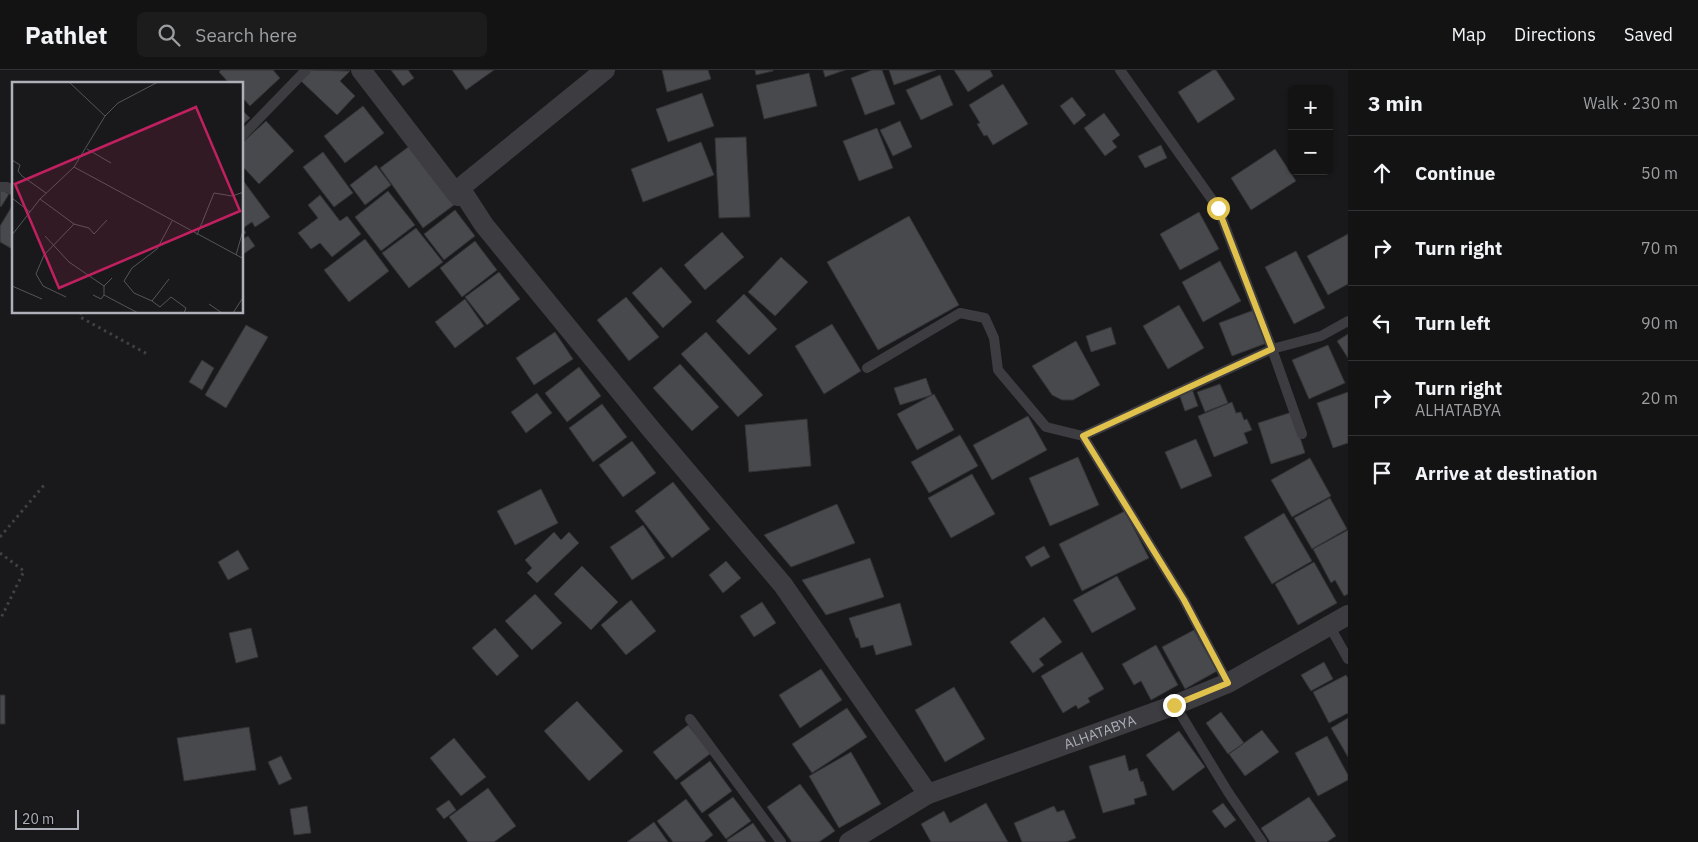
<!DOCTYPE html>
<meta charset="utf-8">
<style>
:root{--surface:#131314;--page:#1c1c1d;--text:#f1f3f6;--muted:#9d9ea0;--line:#323234}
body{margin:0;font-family:"IBM Plex Sans",sans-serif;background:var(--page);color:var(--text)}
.controls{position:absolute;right:15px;top:15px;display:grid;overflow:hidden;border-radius:8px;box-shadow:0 1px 4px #0004}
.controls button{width:45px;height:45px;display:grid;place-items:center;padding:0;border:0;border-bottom:1px solid var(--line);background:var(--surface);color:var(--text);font:25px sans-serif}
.scale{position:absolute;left:15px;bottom:12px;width:64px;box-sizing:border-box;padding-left:5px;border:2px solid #adafb9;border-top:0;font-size:14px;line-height:18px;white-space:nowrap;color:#adafb9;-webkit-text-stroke:4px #141416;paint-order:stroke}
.stop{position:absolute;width:15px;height:15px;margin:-11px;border:4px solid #e0c14c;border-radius:50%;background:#fff}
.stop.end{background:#e0c14c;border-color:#fff;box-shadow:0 1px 5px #0008}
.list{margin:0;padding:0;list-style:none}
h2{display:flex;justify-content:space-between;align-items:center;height:65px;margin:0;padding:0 20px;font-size:21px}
h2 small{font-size:16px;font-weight:400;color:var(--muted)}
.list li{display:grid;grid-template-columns:32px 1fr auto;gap:15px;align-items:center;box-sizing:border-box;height:75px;padding:0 20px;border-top:1px solid var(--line)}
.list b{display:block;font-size:19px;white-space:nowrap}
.list p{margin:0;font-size:16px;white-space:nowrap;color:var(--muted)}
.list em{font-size:16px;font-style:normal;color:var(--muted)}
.icon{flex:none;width:28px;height:28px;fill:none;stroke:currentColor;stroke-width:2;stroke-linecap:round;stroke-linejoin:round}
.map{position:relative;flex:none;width:1348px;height:772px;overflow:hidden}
header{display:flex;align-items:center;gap:30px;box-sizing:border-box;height:70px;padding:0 25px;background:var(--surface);border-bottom:1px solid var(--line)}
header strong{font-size:24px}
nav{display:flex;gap:28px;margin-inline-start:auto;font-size:18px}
.search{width:350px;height:45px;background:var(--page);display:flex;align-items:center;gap:12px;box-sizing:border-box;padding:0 18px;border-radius:8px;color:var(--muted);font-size:19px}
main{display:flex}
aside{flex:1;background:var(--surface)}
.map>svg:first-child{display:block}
.building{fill:#48494d;stroke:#333336}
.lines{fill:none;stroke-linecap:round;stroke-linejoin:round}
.path{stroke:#404146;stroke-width:3;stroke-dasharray:2.5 4;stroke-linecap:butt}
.lane{stroke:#3c3c41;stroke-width:10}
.street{stroke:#3c3c41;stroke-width:20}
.route{stroke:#e0c14c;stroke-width:6}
.labels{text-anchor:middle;stroke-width:5;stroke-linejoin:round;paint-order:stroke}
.street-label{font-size:14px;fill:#adafb9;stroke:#141416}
.inset-road{fill:none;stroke:#54555a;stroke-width:1}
.view{fill:#c12060;fill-opacity:0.15;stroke:#c12060;stroke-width:2.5}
.inset-edge{fill:none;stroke:#adafb9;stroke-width:2.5}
</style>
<header>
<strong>Pathlet</strong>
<div class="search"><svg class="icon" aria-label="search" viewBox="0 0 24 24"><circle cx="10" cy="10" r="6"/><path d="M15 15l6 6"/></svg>Search here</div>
<nav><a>Map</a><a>Directions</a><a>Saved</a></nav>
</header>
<main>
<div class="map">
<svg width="1348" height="772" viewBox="0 0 1348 772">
<rect width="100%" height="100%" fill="#19191b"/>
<path class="building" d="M221,0H273L280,8L250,36L242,27V14H230L219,2Z
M311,0L350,1L340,11L355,26L337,45L301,11Z
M391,0H408L414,8L403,16Z
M452,0H494L466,20Z
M662,0H708L711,9L667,22Z
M755,0H773V1L756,5Z
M823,0H845L825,7Z
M872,0H882L895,34L865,45L851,8Z
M889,0H936L894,15Z
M954,0H990L993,6L968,22Z
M1213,0H1216L1235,29L1198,53L1178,22Z
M809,3L817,36L764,49L756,15Z
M940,5L953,35L921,50L906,20Z
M1003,14L1028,54L993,75L987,65L984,66L977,54L980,53L969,35Z
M702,23L714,56L668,72L656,39Z
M1072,27L1086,45L1074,55L1060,36Z
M363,36L384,63L345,93L324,66Z
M242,40L250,48L242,55Z
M1104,43L1120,65L1112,71L1117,77L1105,86L1084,58Z
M266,51L294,81L259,114L242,96V73Z
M900,51L912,77L893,86L880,60Z
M877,58L893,98L859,111L843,71Z
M746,67L750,147L719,148L715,68Z
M701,72L714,105L643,132L631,99Z
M411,75L454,135L423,158L380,98Z
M1161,75L1167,88L1145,98L1138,86Z
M1275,79L1296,111L1251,140L1231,108Z
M323,82L353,123L334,137L303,97Z
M376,95L391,115L365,135L350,115Z
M242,109L270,147L255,157L252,152L243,158L246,163L242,165Z
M0,119L9,124L1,137L0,136Z
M388,121L415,155L381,181L355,147Z
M320,125L340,151L347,146L361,164L332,187L320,173L311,179L298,163L318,148L308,135Z
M12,136L14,137V180L0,172V156Z
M455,140L475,166L444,190L424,164Z
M1199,142L1219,179L1180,200L1160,164Z
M909,146L959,235L878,280L827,192Z
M416,158L443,192L409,218L382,183Z
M722,162L744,187L705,220L684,195Z
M1348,164V214L1328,225L1307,186Z
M248,166L255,176L242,185V170Z
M365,169L389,201L349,232L324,200Z
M475,171L497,200L462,227L440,198Z
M1296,181L1325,238L1294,254L1265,197Z
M781,187L808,212L775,246L748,222Z
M1220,191L1241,231L1203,252L1182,212Z
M661,197L692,232L663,258L632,223Z
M499,202L520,229L487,255L465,227Z
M744,224L777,259L749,285L716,251Z
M626,227L659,267L629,291L597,250Z
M465,229L484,256L455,278L435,252Z
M1179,235L1204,278L1168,299L1143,256Z
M1254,240L1267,273L1232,286L1219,253Z
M832,254L861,301L824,324L795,276Z
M246,255L268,267L226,338L205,325Z
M1111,257L1116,274L1091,282L1086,266Z
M555,262L573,289L534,315L516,288Z
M706,262L763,325L738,347L681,284Z
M1348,264V288L1337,271Z
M1076,271L1100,315L1073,330H1062L1052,325L1032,296Z
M1328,275L1345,313L1309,329L1292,290Z
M202,290L214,298L202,320L189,312Z
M680,294L719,337L692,361L653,318Z
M579,297L601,326L567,352L545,323Z
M926,308L932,325L900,335L894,318Z
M1220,314L1228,333L1205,342L1197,322Z
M1192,319L1198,336L1185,341L1179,324Z
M1348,322V373L1333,378L1317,333Z
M537,323L552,343L526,363L511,342Z
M934,324L954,360L917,380L897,344Z
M1232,332L1236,343L1241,342L1244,350L1247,349L1252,360L1244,363L1248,373L1214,387L1198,346Z
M602,334L627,367L593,392L569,358Z
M1292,342L1305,383L1271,394L1258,353Z
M1028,346L1047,380L992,410L973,375Z
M807,349L811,396L749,402L745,355Z
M960,365L978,396L929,423L911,392Z
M1196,369L1212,406L1181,419L1165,382Z
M632,371L656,403L623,427L599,395Z
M1078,387L1099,435L1050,456L1029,408Z
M1310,388L1331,426L1292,447L1271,410Z
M972,404L995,444L951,468L928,428Z
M673,412L710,459L672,488L635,441Z
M541,419L558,453L515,475L497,441Z
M1330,428L1347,459L1312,479L1294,448Z
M837,434L855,473L791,497L764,465Z
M1125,441L1149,488L1082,521L1059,474Z
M1284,443L1312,491L1272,514L1244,467Z
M643,455L665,488L632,510L610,477Z
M1348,460V524L1344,526L1335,510L1331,513L1313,479Z
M554,462L561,470L569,462L579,473L537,513L527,503L532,498L525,490Z
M1044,476L1050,487L1031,497L1025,487Z
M238,480L249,499L228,510L218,492Z
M870,488L884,527L826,545L802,510Z
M726,491L741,508L723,523L709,505Z
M1314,492L1337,533L1298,555L1275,514Z
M582,496L618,532L591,560L554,524Z
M1117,506L1136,539L1092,563L1073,530Z
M535,524L562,553L532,580L505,551Z
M631,530L656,561L626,585L601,555Z
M762,532L776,553L754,567L740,546Z
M900,533L912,575L876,585L873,575L861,578L858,568H856L849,548Z
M1044,547L1062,572L1039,589L1044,595L1033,603L1010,572Z
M251,558L258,587L236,593L229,563Z
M495,558L519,586L497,606L472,578Z
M1194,560L1217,601L1185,619L1162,577Z
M1156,575L1178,615L1151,630L1141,611L1134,615L1122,594Z
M1082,582L1104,619L1088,628L1090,632L1078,639L1076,635L1063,643L1041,606Z
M1324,592L1333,609L1311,621L1301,605Z
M821,599L842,630L800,658L779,625Z
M1346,605L1348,608V643L1329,653L1313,622Z
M954,617L985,669L945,692L915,640Z
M0,625H5V654H0Z
M577,631L623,681L589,711L544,661Z
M847,638L867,667L812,703L792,674Z
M1221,642L1244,673L1228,684L1206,653Z
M1348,648V687L1331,658Z
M688,655L711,683L676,710L653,682Z
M249,657L256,700L184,711L177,668Z
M1262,660L1279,682L1245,706L1229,684Z
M1179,661L1205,697L1173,721L1146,685Z
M1327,666L1348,705V710L1318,726L1295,683Z
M454,668L486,707L461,726L430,688Z
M851,682L881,734L839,758L809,706Z
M1125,685L1129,701L1137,698L1141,712L1143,711L1147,725L1134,729L1135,734L1103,743L1089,696Z
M281,686L292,709L279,715L268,692Z
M710,691L732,721L702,743L680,713Z
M800,714L835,761L819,772H792L767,737Z
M488,718L516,756L494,772H468L449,747Z
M733,727L751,751L726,769L708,745Z
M1309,727L1336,766L1327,772H1270L1261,758Z
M686,729L713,765L704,772H673L657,751Z
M449,730L456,740L444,749L436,739Z
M986,733L1008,772H931L921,754L944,741L950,753Z
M1223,733L1236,750L1225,758L1212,741Z
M307,736L311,763L294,765L290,739Z
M1054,736L1057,742L1064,740L1076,768L1066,772H1022L1014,753Z
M654,752L668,772H627Z
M753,753L766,772H728L727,770Z"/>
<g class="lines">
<path class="path" d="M81,242L80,247L149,285
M0,467L45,414
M0,483L24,501L0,550"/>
<path class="lane" d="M1120,0L1218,138L1272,279L1302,364
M242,66L306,0
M0,117H7L14,121
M867,298L960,243L985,248L994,268L998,300L1046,357L1083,366L1272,279L1321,266L1348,251
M1083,366L1184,530L1228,613
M1330,557L1348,589
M1175,635L1228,722L1262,772
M690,649L781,772"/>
<g class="street">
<path d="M361,0L458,126L460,118L484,155L650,358L783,515L928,724"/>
<path d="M460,118L605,0"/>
<path id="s1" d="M849,772L928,724L1175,635L1228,613L1348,545"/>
</g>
</g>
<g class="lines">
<path class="route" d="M1174,635L1228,613L1184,530L1083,366L1272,279L1218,138"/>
</g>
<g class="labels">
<g class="street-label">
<text dy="5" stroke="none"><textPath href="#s1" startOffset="275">ALHATABYA</textPath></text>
</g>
</g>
<g transform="translate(12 12)">
<rect width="231" height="231" fill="#19191b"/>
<path class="inset-road" d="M57,0L93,34M75,67L99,81M0,78L8,83L6,89L10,94L34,111M62,85L232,177M0,116L18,130M28,117L62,142L77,146L82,152L95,138M0,153L28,117L62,85L93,34L106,21L146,0M185,153L202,111L220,114L232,110M33,154L57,180L92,204M224,173L232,145M157,197L140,219L148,225L159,215L174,226L172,231M0,204L30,217M81,213L89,217L92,213L126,231M92,213V204L100,196M54,215L31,204L24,192L32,173L62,142M140,219L122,211L112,199L120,186L145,167L160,139M197,222L210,231M221,231L232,214"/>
<path class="view" d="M184,25L228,129L47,206L3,102Z"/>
<rect width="231" height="231" class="inset-edge"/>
</g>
</svg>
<div class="controls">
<button>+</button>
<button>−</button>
</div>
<div class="scale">20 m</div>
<div class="stop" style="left:1218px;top:138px"></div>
<div class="stop end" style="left:1174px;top:635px"></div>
</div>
<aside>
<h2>3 min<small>Walk · 230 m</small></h2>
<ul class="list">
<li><svg class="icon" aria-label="ahead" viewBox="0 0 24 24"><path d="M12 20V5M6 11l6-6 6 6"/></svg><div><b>Continue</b></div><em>50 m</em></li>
<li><svg class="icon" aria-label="right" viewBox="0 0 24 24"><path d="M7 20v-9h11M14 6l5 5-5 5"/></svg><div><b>Turn right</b></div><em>70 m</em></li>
<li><svg class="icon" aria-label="left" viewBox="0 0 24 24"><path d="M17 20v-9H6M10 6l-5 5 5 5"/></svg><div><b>Turn left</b></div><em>90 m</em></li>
<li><svg class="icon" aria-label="right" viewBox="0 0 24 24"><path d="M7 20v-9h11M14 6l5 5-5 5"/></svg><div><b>Turn right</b><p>ALHATABYA</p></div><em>20 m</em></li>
<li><svg class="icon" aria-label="arrive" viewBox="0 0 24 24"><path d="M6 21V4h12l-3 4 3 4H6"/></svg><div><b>Arrive at destination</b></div></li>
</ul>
</aside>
</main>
